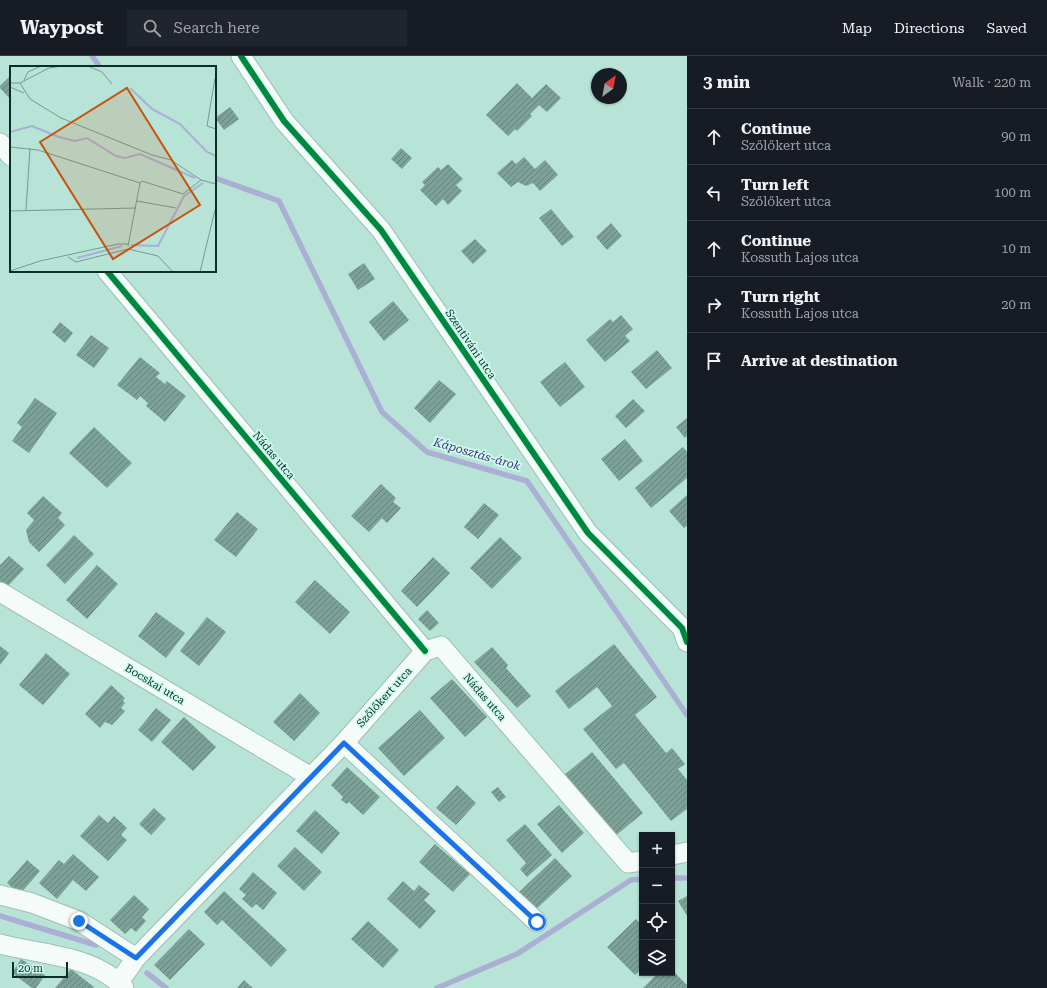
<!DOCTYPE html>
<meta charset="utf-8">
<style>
:root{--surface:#171b24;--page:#20242c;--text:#f1f3f6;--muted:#9ea1a6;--line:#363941}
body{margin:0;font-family:"Roboto Serif",serif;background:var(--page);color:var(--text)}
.controls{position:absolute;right:12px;bottom:12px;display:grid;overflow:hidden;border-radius:0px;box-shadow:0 1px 3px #0004}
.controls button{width:36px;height:36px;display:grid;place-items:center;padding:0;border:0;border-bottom:1px solid var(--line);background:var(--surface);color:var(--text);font:20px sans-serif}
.compass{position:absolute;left:591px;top:12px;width:36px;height:36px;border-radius:50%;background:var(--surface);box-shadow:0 1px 3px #0004;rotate:32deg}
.scale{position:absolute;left:12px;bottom:10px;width:56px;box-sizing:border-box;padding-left:4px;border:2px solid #0c2e26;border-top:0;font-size:11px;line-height:14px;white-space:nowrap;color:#0c2e26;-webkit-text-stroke:3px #cefcee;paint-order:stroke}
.stop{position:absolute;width:12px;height:12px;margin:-9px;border:3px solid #1a73e8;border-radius:50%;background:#fff}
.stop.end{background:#1a73e8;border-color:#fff;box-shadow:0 1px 4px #0008}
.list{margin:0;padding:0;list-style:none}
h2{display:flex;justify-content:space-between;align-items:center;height:52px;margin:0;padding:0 16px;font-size:17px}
h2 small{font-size:13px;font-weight:400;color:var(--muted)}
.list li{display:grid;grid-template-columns:26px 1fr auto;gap:12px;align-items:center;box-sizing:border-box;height:56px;padding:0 16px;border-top:1px solid var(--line)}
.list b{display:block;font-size:15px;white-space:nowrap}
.list p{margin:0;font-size:13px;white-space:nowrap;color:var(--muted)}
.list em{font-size:13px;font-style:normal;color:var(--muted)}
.icon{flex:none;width:22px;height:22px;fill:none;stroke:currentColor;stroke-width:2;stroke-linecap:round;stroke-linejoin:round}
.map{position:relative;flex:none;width:687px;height:932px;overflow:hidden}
header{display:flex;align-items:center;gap:24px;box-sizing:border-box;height:56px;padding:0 20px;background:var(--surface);border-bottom:1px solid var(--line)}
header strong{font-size:19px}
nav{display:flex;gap:22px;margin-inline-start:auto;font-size:14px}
.search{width:280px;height:36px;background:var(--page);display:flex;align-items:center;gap:10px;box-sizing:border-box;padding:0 14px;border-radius:0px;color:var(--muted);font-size:15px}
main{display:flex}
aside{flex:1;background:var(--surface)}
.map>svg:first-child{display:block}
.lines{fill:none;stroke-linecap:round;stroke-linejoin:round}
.stream{stroke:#abafd4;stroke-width:5.5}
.building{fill:url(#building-hatch)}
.street-casing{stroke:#9cbfb5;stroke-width:21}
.street{stroke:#f4fbf9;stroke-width:19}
.cycleway-casing{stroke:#cefcee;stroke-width:8}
.cycleway{stroke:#00873e;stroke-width:6}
.route{stroke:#1a73e8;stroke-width:5}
.labels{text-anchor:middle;stroke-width:3.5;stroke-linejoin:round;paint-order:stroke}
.street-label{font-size:11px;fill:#0c2e26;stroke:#cefcee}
.water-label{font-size:12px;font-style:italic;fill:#473179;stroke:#cefcee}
.inset-river{fill:none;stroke:#abafd4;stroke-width:2}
.inset-road{fill:none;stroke:#739b90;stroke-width:1}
.view{fill:#c75310;fill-opacity:0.15;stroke:#c75310;stroke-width:2}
.inset-edge{fill:none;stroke:#0c2e26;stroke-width:2}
</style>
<header>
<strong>Waypost</strong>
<div class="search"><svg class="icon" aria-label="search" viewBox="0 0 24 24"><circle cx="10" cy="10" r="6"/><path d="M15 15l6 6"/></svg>Search here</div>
<nav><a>Map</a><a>Directions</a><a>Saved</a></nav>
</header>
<main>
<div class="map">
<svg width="687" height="932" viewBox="0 0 687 932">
<defs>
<pattern id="building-hatch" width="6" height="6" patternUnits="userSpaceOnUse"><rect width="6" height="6" fill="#7da097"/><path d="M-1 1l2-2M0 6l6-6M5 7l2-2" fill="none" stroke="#65837b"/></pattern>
</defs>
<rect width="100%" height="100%" fill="#b8e4d7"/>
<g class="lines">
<path class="stream" d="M92,0L100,11
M215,122L279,145L382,356L427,396L527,425L687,659
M672,822H687
M0,860L96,889
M147,917L166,932
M437,932L517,898L631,824L642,823"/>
</g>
<path class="building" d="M11,19V44L0,32V30Z
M517,27L532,42L546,28L561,42L547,56L539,49L530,58L532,60L517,75L515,73L508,80L486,59Z
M230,51L239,63L224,74L215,62Z
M401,92L412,102L402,113L391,103Z
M524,101L535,113L545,104L558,119L540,135L533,127L526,130L518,126L511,131L497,117L512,104L516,108Z
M448,108L463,123L456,129L462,135L448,149L443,143L436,150L420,134L425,129L422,126L438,111L441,114Z
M551,153L574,181L562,190L539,162Z
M611,167L622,180L607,194L596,181Z
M475,183L487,195L473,208L461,195Z
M364,207L375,223L358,234L348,218Z
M393,245L409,264L384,285L369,266Z
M621,259L633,273L625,280L630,285L605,306L586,284L610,263L613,266Z
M60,266L73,277L65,287L52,276Z
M91,279L109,292L94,312L76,299Z
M657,294L672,312L646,333L631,316Z
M140,301L160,317L156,321L165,328L167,325L186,340L165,366L146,350L148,347L140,340L137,344L117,329Z
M565,306L585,331L560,351L540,326Z
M439,324L456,338L430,367L414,352Z
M35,342L57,357L29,397L12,385L22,371L17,367Z
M633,343L645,355L626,372L615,360Z
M687,362V380L685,382L676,371Z
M94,371L132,407L107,432L69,397Z
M625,383L643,405L619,425L601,403Z
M683,391L687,396V422L651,452L635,432Z
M381,428L396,442L393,446L401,452L387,467L382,462L369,476L351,460Z
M687,439V470L684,472L669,455Z
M43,440L62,457L58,462L65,469L39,496L29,486L26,474L34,464L27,457Z
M484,447L499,459L478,483L464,471Z
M237,456L258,473L236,501L214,484Z
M74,479L94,498L65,528L46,509Z
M500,481L522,502L492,533L470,512Z
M9,500L24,513L6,532L0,526V509Z
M433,501L450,517L417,551L401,535Z
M97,509L118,528L87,563L66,544Z
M315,524L350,556L330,578L295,546Z
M427,554L439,567L430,575L418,563Z
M156,556L185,577L166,602L138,580Z
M207,561L226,576L199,610L180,595Z
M614,588L657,641L635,659L666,697L672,692L685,708L678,713L687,724V753L671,765L624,707L616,713L583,673L612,650L597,631L569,653L555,635Z
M0,590L9,597L0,609Z
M492,591L508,609L506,612L531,640L517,652L474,606Z
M46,597L70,618L43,649L19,629Z
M452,623L487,661L465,681L430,642Z
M111,629L125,642L123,645L125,647L121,652L125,655L112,669L105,666L100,672L85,658Z
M300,637L320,657L294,685L273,666Z
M156,652L171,664L152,686L138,674Z
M420,654L445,682L404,720L378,692Z
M184,661L216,691L193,715L161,686Z
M592,696L643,757L614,781L563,720Z
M347,711L380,741L363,759L349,746L347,748L341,744L343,741L331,729Z
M457,729L476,747L456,769L436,752Z
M498,731L506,741L499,746L491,736Z
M559,749L584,777L562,797L537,768Z
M154,752L166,763L151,779L139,768Z
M315,754L340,777L322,798L296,775Z
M99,759L108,767L114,760L127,772L121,779L127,784L108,805L80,780Z
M525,768L552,799L527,821L520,813L526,807L506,784Z
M435,788L470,818L453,836L419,806Z
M295,791L322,816L304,835L277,810Z
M73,798L99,821L86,835L73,824L57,843L39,827L59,804L64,808Z
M555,802L572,820L533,856L516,839Z
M27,804L40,815L20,838L7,827Z
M253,816L277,837L263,854L256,848L252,852L242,843L246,839L239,833Z
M403,825L414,835L419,829L430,838L424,844L436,855L420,873L387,843Z
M224,835L287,894L271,911L222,864L217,869L204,856Z
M134,839L149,853L142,861L146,865L136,876L131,872L125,878L110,864Z
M687,840V860L678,845Z
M636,863L642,870V912L635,919L607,891Z
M368,865L399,894L383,912L351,883Z
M189,873L205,888L170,924L154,909Z
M21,903L45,919L36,932H32L12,917Z
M71,913L94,931L93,932H55Z
M672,914L687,929V932H643L658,917H672Z
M244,924L253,932H237Z"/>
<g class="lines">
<defs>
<path id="street" d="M241,0L284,65L381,174L588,477L682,572L687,586
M0,87L11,100
M107,215L425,595
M0,536L311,721
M425,595L441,590L628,807L642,805
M344,687L537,866
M672,799L687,796
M0,839L32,847L79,865L136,902
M0,888C41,899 94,899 124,932
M119,926L136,902L344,687L425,595"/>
</defs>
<use href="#street" class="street-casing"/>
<use href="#street" class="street"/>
<defs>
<path id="cycleway" d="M241,0L284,65L381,174L588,477L682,572L687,586
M107,215L425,595"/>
</defs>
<use href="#cycleway" class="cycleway-casing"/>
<use href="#cycleway" class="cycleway"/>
</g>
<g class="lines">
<path class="route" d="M79,865L136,902L344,687L537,866"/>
</g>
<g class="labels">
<g class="street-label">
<text transform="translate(471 288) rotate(56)" y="4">Szentiváni utca</text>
<text transform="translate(274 399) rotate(50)" y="4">Nádas utca</text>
<text transform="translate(155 628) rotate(31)" y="4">Bocskai utca</text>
<text transform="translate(384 641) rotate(-48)" y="4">Szőlőkert utca</text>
<text transform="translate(485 641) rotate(49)" y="4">Nádas utca</text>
</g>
<g class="water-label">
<text transform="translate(477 398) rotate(16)" y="4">Káposztás-árok</text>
</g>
</g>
<g transform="translate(10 10)">
<rect width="206" height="206" fill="#b8e4d7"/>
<path class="inset-river" d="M120,22L142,43L170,58L197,86L206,90M0,66L22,60L49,71L65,75L77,72L106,90L115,92L130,88L185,112M121,179L148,180L174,130L193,117M67,192L112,180"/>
<path class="inset-road" d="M78,0L92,6L102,18M205,12L197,60L206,63M14,14L18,6L31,0M0,17H10L39,2L52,0M10,17L20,33L51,52L142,89L161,94L191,114L206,118M0,21L14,27M0,81L28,84L130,117L132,115L173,128L191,114M127,135L166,142M16,144L20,82M0,145L126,142M118,180L130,117M58,191L66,196L118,183L148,190L163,206M0,205L30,195L108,178H118M190,206L206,140"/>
<path class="view" d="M117,22L190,139L103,193L30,76Z"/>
<rect width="206" height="206" class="inset-edge"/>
</g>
</svg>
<div class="controls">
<button>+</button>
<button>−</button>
<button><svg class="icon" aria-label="locate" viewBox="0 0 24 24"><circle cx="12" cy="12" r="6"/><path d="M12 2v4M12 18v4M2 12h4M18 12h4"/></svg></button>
<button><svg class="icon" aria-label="layers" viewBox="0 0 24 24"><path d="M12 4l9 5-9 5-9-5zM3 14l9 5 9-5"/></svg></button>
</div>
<svg class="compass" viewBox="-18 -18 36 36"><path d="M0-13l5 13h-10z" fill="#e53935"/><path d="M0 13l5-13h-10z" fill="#9ea1a6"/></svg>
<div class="scale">20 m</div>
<div class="stop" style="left:537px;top:866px"></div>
<div class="stop end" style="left:79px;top:865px"></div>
</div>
<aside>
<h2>3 min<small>Walk · 220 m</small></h2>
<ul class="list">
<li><svg class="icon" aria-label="ahead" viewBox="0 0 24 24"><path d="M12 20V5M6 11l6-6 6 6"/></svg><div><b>Continue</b><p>Szőlőkert utca</p></div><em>90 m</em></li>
<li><svg class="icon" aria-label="left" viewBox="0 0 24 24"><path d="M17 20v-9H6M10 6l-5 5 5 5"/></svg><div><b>Turn left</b><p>Szőlőkert utca</p></div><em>100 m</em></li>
<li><svg class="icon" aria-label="ahead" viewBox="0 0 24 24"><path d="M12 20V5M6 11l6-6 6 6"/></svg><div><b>Continue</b><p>Kossuth Lajos utca</p></div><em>10 m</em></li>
<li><svg class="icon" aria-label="right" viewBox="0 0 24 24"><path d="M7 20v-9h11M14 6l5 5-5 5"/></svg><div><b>Turn right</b><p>Kossuth Lajos utca</p></div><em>20 m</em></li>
<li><svg class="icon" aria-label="arrive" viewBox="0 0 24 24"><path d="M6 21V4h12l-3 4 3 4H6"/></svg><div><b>Arrive at destination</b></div></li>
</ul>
</aside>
</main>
